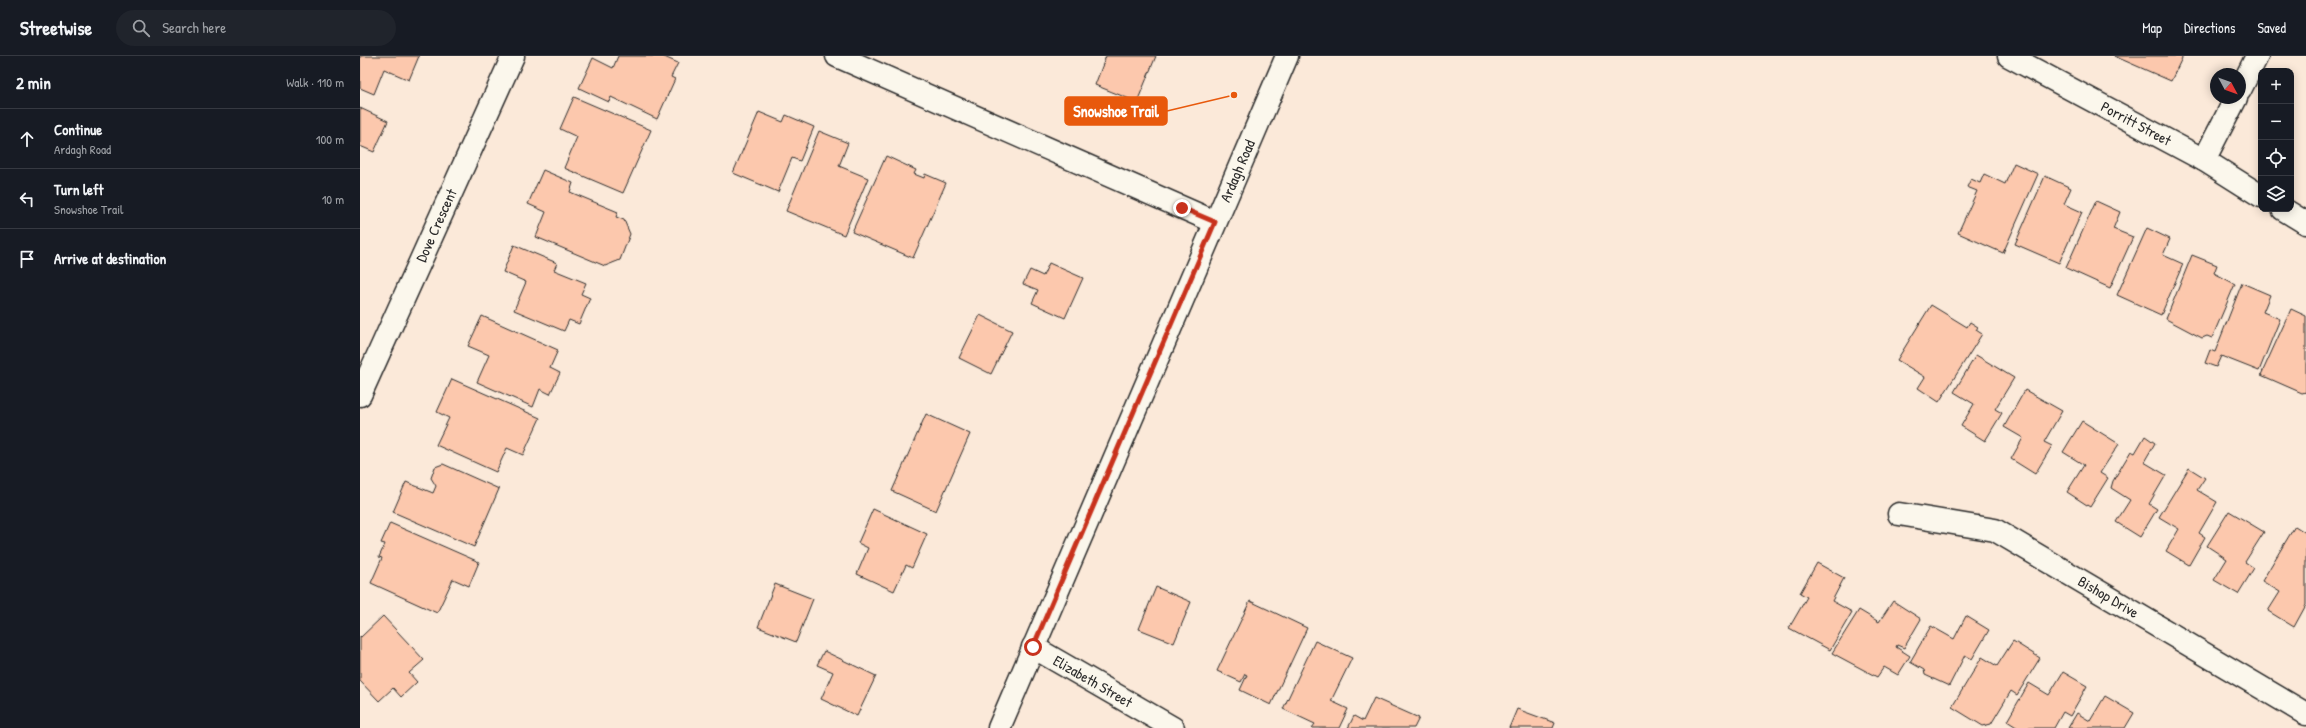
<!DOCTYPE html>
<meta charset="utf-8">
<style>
:root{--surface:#171b24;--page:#20242c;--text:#f1f3f6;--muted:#9ea1a6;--line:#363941}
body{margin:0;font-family:"Patrick Hand",sans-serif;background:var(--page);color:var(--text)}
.controls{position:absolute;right:12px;top:12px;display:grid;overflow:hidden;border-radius:8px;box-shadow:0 2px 10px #0003}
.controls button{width:36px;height:36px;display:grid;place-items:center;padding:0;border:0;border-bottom:1px solid var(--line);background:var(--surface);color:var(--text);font:20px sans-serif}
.compass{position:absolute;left:1850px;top:12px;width:36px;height:36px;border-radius:50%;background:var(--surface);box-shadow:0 2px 10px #0003;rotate:131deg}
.stop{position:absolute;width:12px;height:12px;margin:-9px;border:3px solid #c8321e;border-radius:50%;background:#fff}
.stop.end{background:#c8321e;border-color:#fff;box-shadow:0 1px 4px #0008}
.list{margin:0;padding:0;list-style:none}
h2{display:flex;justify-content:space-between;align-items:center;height:52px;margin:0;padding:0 16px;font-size:17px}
h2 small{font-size:13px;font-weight:400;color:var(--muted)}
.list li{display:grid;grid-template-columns:26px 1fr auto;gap:12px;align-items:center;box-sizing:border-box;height:60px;padding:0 16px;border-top:1px solid var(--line)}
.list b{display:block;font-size:15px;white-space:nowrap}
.list p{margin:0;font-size:13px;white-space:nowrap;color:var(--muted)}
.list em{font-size:13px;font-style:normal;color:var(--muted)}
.icon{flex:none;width:22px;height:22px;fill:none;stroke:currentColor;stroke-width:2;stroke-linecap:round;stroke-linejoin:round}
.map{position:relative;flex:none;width:1946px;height:672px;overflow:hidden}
header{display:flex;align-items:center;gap:24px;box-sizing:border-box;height:56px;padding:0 20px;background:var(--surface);border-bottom:1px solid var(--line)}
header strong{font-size:19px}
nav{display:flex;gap:22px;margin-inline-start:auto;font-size:14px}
.search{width:280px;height:36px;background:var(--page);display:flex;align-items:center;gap:10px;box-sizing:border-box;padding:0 14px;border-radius:22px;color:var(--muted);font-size:15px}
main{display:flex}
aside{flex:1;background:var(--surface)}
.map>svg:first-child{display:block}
.building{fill:#fcc8ad;stroke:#2b2b2b}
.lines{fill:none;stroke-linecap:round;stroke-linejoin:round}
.street-casing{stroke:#2b2b2b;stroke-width:25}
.secondary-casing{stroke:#2b2b2b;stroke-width:25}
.street{stroke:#fbf7ec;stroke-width:22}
.secondary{stroke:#fbf7ec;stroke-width:22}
.route{stroke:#c8321e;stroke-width:5}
.labels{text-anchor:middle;stroke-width:3.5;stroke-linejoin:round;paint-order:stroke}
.street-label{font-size:15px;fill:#2b2b2b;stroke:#fbf7ec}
.leader{fill:none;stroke:#e8590c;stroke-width:1.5}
.callout-dot{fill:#e8590c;stroke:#fbf7ec;stroke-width:1.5}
.callout{fill:#e8590c;stroke:#e8590c;stroke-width:1.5}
.callout-label{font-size:16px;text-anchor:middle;font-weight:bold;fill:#fff}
</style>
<header>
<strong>Streetwise</strong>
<div class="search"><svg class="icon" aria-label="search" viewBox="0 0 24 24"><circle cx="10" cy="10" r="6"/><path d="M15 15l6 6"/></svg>Search here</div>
<nav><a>Map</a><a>Directions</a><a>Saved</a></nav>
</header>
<main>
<aside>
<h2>2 min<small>Walk · 110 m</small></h2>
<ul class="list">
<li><svg class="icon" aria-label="ahead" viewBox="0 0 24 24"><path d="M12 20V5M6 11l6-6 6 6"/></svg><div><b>Continue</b><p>Ardagh Road</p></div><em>100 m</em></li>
<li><svg class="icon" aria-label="left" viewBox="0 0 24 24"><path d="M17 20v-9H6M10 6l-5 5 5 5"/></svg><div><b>Turn left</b><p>Snowshoe Trail</p></div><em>10 m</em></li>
<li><svg class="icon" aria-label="arrive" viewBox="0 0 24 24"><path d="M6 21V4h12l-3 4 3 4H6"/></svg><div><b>Arrive at destination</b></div></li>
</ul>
</aside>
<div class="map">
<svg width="1946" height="672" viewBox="0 0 1946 672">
<rect width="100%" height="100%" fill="#fbe9d9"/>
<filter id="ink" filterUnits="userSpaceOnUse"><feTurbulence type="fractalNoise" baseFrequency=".025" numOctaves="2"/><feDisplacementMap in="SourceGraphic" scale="8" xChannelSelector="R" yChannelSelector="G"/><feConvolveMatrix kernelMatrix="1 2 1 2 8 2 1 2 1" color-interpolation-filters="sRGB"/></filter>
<g filter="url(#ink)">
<path class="building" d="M0,0H59L49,24L24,13L14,38L0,32Z
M258,0H302L318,7L311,21L315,23L297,63L251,41L249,46L219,32L233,2L253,12Z
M746,0H796L777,46L735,29Z
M1754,0H1823L1811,25Z
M214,41L291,74L263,137L204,112L217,81L200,73Z
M0,52L28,65L14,96L0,90Z
M399,56L423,66L426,59L454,71L440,105L432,102L418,136L373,117Z
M459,75L488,87L479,110L508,122L484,179L426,155Z
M526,100L556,114L554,118L564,122L565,118L586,127L553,202L492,176Z
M1654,107L1678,118L1643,197L1598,177L1617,135L1607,131L1611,123L1620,127L1624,118L1645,128Z
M183,114L213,127L210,136L258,156L256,161L264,164L270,178L260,204L245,210L176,181L186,156L168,148Z
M1685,120L1711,132L1704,148L1722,156L1699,207L1655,188Z
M1736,145L1760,156L1753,173L1773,181L1750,232L1706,212Z
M1787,172L1810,183L1803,199L1823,208L1801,259L1757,239Z
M154,189L197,207L194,214L226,227L221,238L230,242L219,268L209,264L204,275L154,254L166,226L143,216Z
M1832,199L1857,209L1854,217L1875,228L1852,282L1847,280L1842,282L1806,263Z
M689,207L723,222L705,262L672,247L678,234L663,228L670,214L683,220Z
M1882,227L1910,239L1903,256L1920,263L1899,315L1861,300L1856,311L1845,307L1850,294L1855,296Z
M1571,249L1607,271L1610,266L1618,271L1616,274L1622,278L1579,346L1558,332L1565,321L1537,304Z
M1931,253L1946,260V336L1942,337L1901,319Z
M620,259L652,275L631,318L599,302Z
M122,260L198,294L190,312L200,317L190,338L180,333L173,351L117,326L129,299L108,290Z
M1616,299L1654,322L1635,353L1642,357L1625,385L1601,370L1614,348L1594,336Z
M92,323L180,362L163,399L147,392L136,416L76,389L89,362L77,356Z
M1665,334L1702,355L1684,386L1692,390L1675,418L1651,403L1663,382L1644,371Z
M566,358L610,378L576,455L532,435Z
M1722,365L1759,388L1740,417L1748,422L1730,451L1707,436L1724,409L1703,396Z
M1785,380L1795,387L1784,406L1806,419L1789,448L1797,453L1780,481L1756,466L1770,444L1751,432L1753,425L1771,395L1775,397Z
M83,408L139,433L114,491L33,456L46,426L73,437L76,430L71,422L75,411Z
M1829,412L1845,422L1837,434L1857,446L1839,477L1845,481L1829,509L1806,495L1819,473L1799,461Z
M513,453L567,478L552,512L546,509L534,535L497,518L508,492L498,487Z
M1869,455L1904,476L1885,506L1894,512L1878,538L1854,524L1867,503L1847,490Z
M30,467L119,506L109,530L93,523L77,557L11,527L22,502L19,501L25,488L21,487Z
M1935,470L1946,477V549L1934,571L1908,555L1920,536L1902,525Z
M1457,507L1484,522L1472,545L1492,556L1470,594L1429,572L1447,541L1440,537Z
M415,528L453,543L436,586L398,571Z
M796,531L831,546L814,587L779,573Z
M890,545L947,572L911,649L880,634L887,619L885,618L881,626L857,615Z
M1533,545L1561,563L1544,592L1537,589L1536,591L1550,600L1538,619L1524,611L1517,621L1472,597L1499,554L1519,566Z
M23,560L64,604L49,617L57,626L41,641L33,632L19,645L0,625V580L1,581Z
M1606,560L1629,574L1612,603L1605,599L1589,630L1565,619L1564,614L1550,606L1571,570L1594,583Z
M955,585L992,602L971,645L988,653L979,672H952L955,668L923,653Z
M1653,585L1680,602L1657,639L1651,635L1631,668L1623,670L1592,651L1622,601L1637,610Z
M464,595L516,620L497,660L461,643L473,616L457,609Z
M1703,616L1727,630L1710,660L1703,656L1694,672H1658L1647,665L1669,627L1689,639Z
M1745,640L1774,657L1765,672H1708L1717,657L1730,665Z
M1014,642L1059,662L1054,672H988L994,660L1003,665Z
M1157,653L1195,667L1193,672H1149Z"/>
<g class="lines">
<defs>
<g id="street">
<path d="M477,0L855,166"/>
<path id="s1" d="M1649,0L1844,104L1901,140"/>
<path d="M1880,34L1897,0"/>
<path d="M1844,104L1876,42"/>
<path d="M1923,153L1946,167"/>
<path id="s2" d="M0,339L153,0"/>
<path id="s3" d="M1539,458L1635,474L1946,658"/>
<path id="s4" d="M673,591L813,672"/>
</g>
<g id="secondary">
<path id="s5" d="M639,672L927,0"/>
</g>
</defs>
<use href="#street" class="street-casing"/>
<use href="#secondary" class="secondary-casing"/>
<use href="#street" class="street"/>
<use href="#secondary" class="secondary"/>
</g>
</g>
<g class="lines" filter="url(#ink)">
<path class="route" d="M673,591L855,166L822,152"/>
</g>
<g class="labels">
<g class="street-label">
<text dy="5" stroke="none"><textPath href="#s1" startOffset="144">Porritt Street</textPath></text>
<text dy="5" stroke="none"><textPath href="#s5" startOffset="606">Ardagh Road</textPath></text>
<text dy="5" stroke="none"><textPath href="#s2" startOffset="186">Dove Crescent</textPath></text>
<text dy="5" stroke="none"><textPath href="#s3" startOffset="229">Bishop Drive</textPath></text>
<text dy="5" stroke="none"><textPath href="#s4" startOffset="69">Elizabeth Street</textPath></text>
</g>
</g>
<path class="leader" d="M874 39L807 55"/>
<circle class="callout-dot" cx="874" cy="39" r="4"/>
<rect class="callout" x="705" y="41" width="102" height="28" rx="4"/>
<g class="callout-label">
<text x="756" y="61">Snowshoe Trail</text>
</g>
</svg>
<div class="controls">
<button>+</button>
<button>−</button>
<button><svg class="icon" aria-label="locate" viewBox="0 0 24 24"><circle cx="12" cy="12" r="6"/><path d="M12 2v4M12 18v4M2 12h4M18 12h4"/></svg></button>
<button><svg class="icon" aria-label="layers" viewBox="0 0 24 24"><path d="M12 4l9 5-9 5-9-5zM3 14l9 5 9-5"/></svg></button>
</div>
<svg class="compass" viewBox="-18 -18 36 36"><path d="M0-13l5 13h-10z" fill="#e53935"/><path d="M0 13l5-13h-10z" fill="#9ea1a6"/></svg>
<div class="stop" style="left:673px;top:591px"></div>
<div class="stop end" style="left:822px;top:152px"></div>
</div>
</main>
